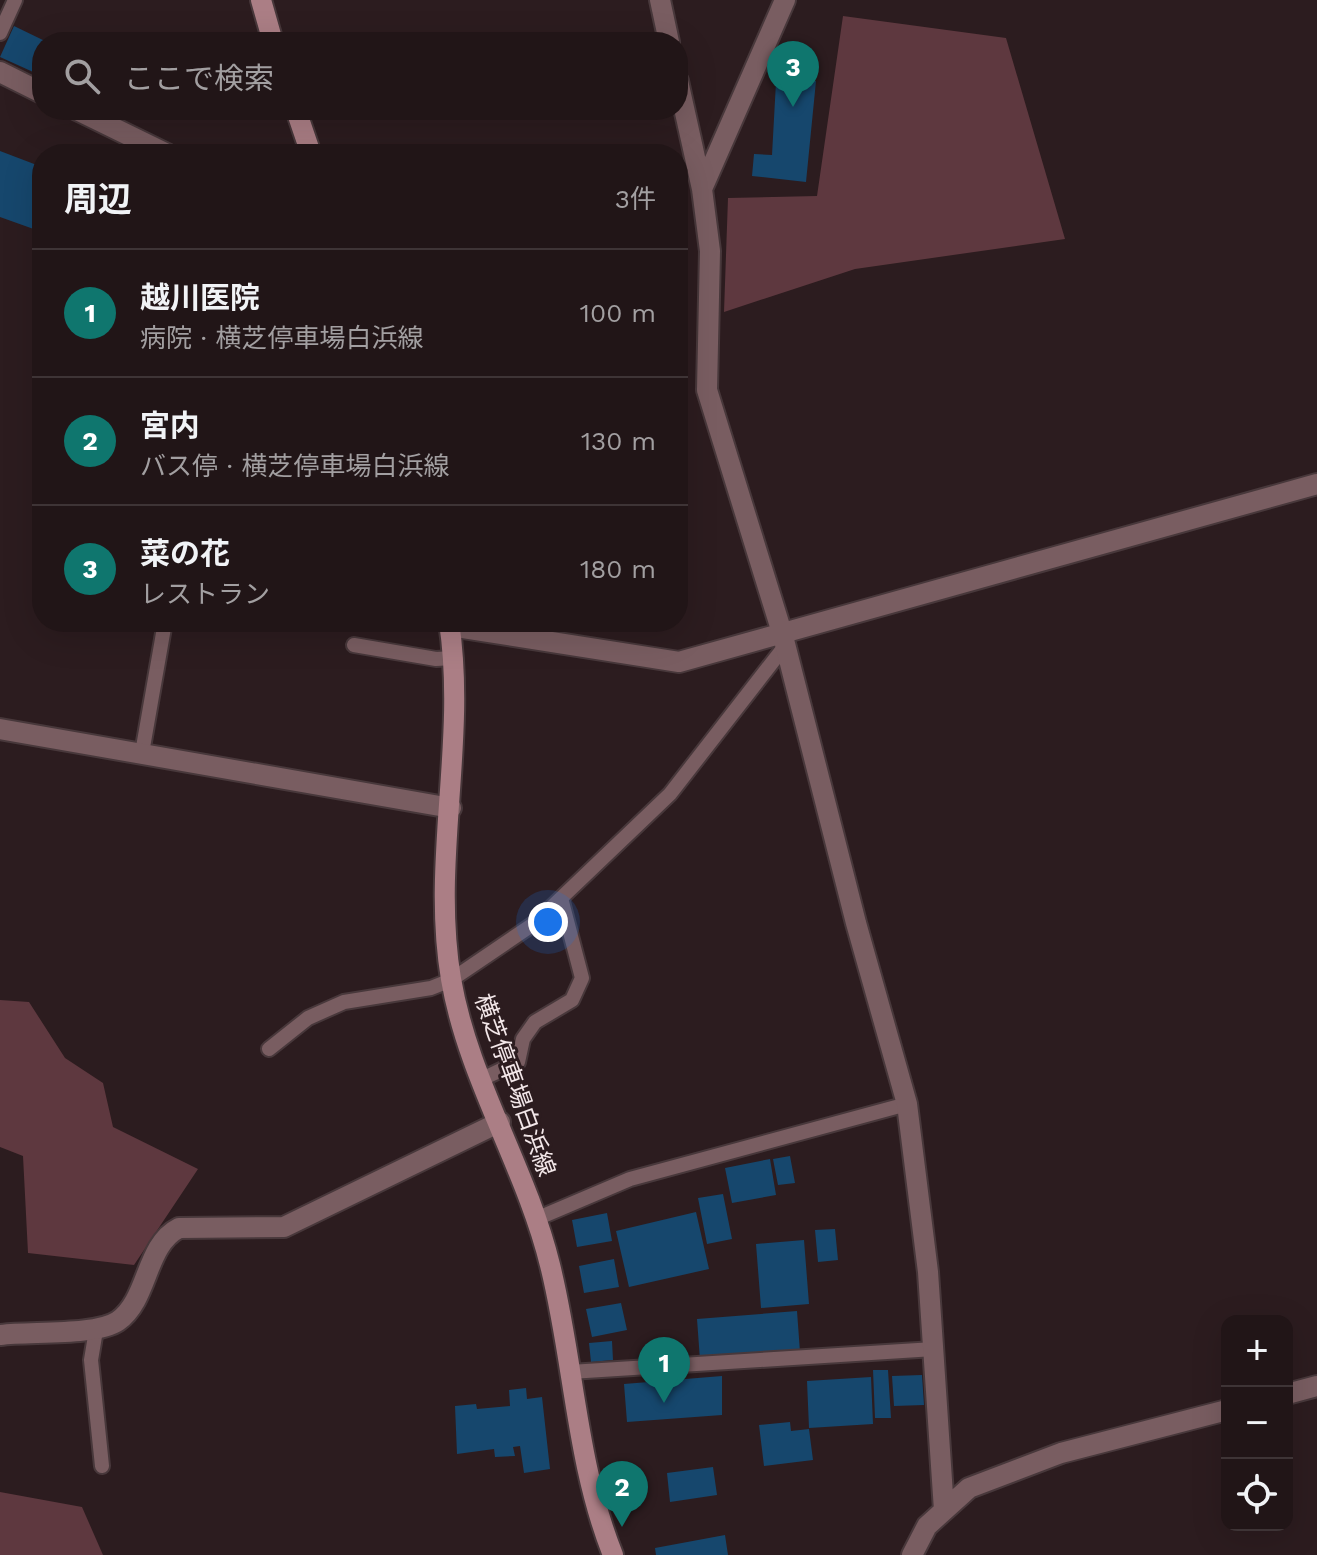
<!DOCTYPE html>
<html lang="ja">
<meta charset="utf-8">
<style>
:root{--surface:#211517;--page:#291e20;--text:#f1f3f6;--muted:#a29fa1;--line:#3e3436;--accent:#0f766e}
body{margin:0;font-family:"Work Sans","Noto Sans JP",sans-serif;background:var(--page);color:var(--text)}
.controls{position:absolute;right:24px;bottom:24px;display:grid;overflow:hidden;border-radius:16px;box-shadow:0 8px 32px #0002}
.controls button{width:72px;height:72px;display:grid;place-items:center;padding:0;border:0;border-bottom:2px solid var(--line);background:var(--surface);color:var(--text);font:40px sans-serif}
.you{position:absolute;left:548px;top:922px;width:28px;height:28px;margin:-20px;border:6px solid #fff;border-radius:50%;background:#1a73e8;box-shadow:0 0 0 12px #1a73e833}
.badge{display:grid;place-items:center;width:52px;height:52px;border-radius:50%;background:var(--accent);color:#fff;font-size:26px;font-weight:700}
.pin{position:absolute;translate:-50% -66px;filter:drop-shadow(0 2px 4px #0008)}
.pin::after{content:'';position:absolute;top:42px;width:28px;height:24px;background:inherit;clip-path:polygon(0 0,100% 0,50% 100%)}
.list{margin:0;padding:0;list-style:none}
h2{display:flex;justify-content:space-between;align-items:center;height:104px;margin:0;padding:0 32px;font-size:34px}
h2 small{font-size:26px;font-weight:400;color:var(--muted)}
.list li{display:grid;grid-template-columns:52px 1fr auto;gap:24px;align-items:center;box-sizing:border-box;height:128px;padding:0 32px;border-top:2px solid var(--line)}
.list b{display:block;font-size:30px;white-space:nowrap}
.list p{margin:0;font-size:26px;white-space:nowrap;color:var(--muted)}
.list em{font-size:26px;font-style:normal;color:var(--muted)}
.icon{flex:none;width:44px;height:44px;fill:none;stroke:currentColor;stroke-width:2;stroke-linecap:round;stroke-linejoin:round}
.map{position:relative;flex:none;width:1317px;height:1555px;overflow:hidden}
.search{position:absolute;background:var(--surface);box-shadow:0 8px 32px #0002;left:32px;top:32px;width:656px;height:88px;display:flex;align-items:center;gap:20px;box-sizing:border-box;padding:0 28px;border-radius:32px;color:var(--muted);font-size:30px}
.panel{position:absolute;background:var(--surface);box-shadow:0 8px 32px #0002;left:32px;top:144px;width:656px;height:488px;border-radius:32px}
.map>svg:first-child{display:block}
.green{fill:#5e383f}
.building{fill:#16476d}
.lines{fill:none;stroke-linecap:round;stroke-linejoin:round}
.service-casing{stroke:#48383b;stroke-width:18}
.minor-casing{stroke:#48383b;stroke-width:24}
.secondary-casing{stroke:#48383b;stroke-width:24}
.service{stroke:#795d61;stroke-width:14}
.minor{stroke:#795d61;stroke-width:20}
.secondary{stroke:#ab7e85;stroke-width:20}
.labels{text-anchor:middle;stroke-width:6;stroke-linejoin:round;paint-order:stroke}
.street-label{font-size:24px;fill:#f3e7e9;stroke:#2c1c1f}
</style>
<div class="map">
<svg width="1317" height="1555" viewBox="0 0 1317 1555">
<rect width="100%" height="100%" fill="#2c1c1f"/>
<path class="green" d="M843,16L1006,38L1065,239L855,269L724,312L728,198L817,196Z
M0,1000L29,1002L65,1058L103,1083L113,1127L198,1169L134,1265L28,1253L23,1156L0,1147Z
M0,1492L82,1507L103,1555H0Z"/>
<path class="building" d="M14,26L47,42H42V76L0,57Z
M789,79L816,81L806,182L752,176L754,154L772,155L776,82L789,84Z
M0,151L42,167V232L0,217Z
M790,1156L795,1183L778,1185L773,1159Z
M770,1159L776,1195L732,1203L725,1168Z
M723,1194L732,1239L707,1244L698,1198Z
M696,1212L709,1269L629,1287L616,1231Z
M607,1213L612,1241L577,1247L572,1220Z
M835,1229L838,1260L818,1262L815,1230Z
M804,1240L809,1304L761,1308L756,1244Z
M614,1259L619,1287L584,1293L579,1266Z
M621,1303L627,1330L592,1337L586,1309Z
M797,1311L800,1352L700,1360L697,1319Z
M612,1341L613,1360L591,1362L589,1343Z
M873,1370H888L891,1418H875Z
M922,1375L924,1405L894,1406L892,1376Z
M722,1376V1415L627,1422L624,1384Z
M871,1377L873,1424L809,1428L807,1381Z
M526,1388L527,1399L542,1397L550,1469L524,1473L520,1446L513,1447L515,1456L495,1457L494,1449L457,1454L455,1406L476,1404L477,1409L510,1406L509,1390Z
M790,1422L791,1431L809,1429L813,1460L764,1466L759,1425Z
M713,1467L717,1495L670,1502L667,1473Z
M725,1535L728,1555H656L655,1548Z"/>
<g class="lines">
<defs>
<path id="service" d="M0,33L15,0
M354,645L436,659L453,658
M142,753L165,622
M269,1049L308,1018L344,1002L431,988L451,980L535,923L670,794L785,646
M482,1079L518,1062L523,1039L535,1022L572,1000L582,978L561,898
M536,1219L630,1179L907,1104
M96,1330L91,1360L102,1466
M570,1372L934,1349"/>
<path id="minor" d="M660,0L669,42
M0,72L42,93
M678,81L702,189L710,251L707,390L783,636L856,923L907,1104L928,1272L944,1510
M77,110L167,154
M702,189L785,0
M450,626L679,662L1317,484
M0,729L451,808
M0,1335C30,1331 96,1336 118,1321C149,1299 145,1245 179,1228L284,1227L500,1122
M1287,1394L1317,1386
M912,1555L927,1526L969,1488L1061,1453L1227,1410"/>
<path id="secondary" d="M261,0L273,42
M296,110L311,154
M449,622C467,741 431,861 451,979C468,1079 526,1167 550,1265C574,1361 576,1463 613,1555"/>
</defs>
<use href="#service" class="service-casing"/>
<use href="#minor" class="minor-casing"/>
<use href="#secondary" class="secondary-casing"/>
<use href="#service" class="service"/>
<use href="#minor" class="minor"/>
<use href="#secondary" class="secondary"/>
</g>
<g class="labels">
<g class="street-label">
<text transform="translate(515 1085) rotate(70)" y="8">横芝停車場白浜線</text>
</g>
</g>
</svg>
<div class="controls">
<button>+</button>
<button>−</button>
<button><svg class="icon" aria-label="locate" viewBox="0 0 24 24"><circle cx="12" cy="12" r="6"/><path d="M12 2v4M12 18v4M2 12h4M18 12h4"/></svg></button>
</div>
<div class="you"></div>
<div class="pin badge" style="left:664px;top:1403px">1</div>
<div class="pin badge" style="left:622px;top:1527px">2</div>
<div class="pin badge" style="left:793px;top:107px">3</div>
<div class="search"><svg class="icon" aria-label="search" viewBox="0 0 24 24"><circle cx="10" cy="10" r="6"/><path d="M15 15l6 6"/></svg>ここで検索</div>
<section class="panel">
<h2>周辺<small>3件</small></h2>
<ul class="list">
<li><span class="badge">1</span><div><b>越川医院</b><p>病院 · 横芝停車場白浜線</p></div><em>100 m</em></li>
<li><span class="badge">2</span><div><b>宮内</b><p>バス停 · 横芝停車場白浜線</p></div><em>130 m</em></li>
<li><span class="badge">3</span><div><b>菜の花</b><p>レストラン</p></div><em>180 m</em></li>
</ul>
</section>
</div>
